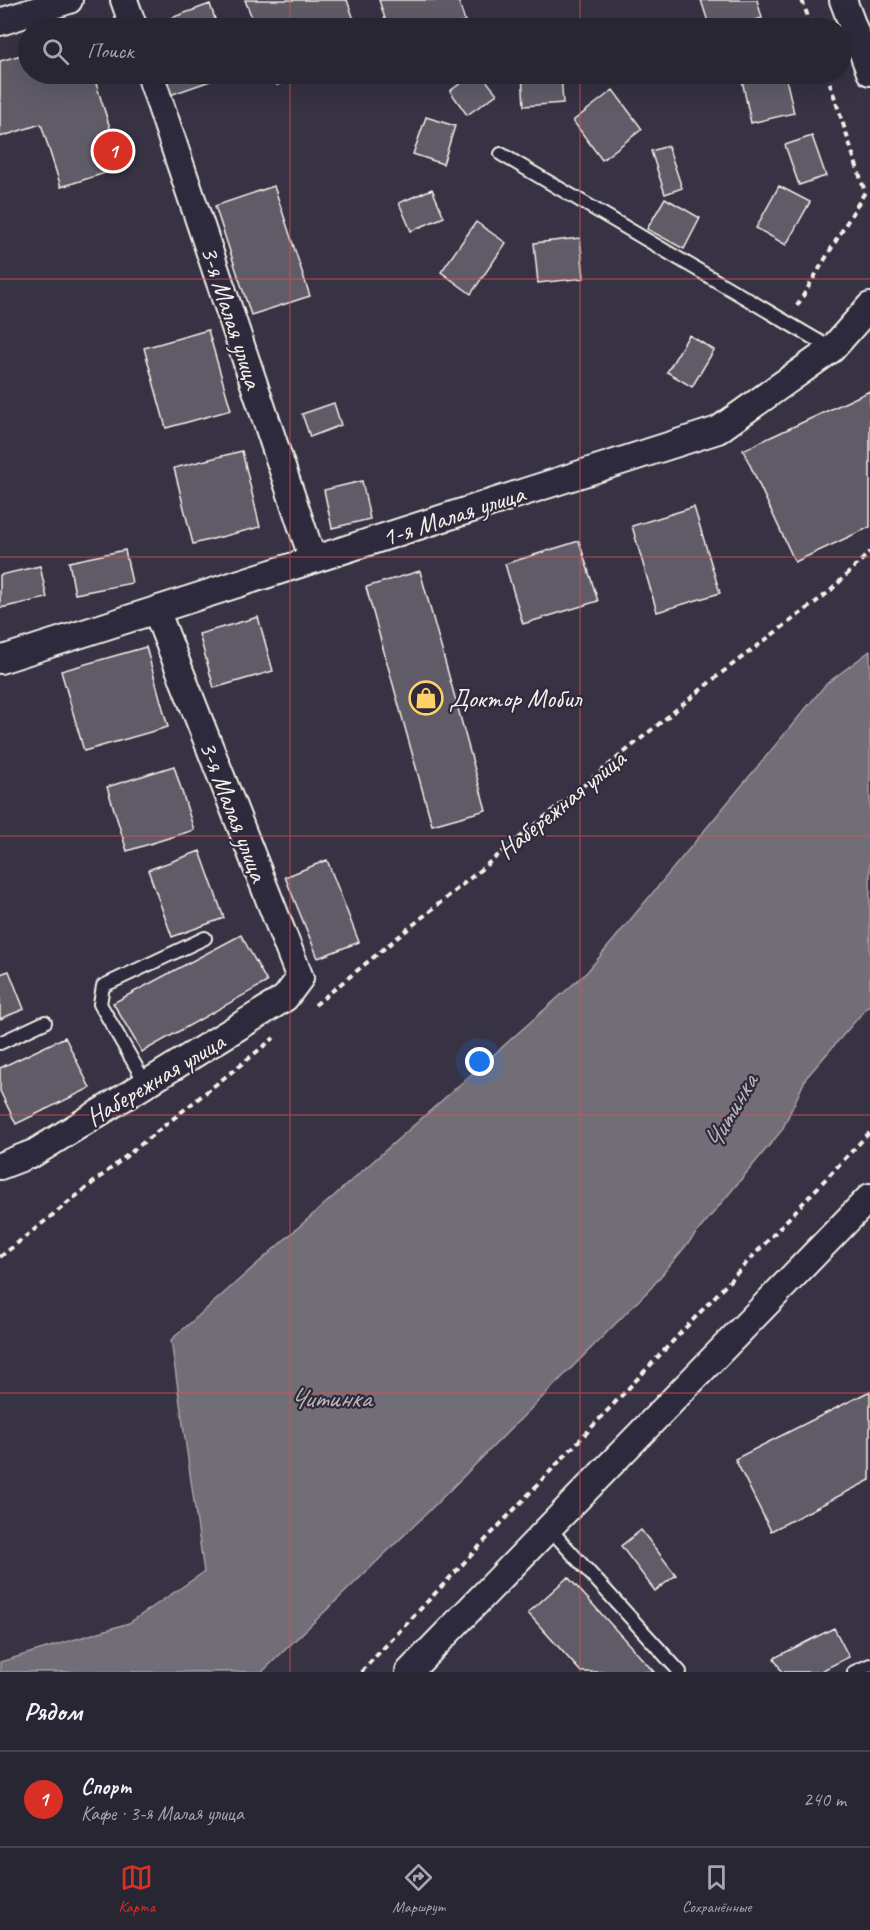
<!DOCTYPE html>
<html lang="ru">
<meta charset="utf-8">
<style>
:root{--surface:#292633;--page:#312e3b;--text:#f1f3f6;--muted:#a5a5ac;--line:#45434e;--accent:#d93025}
body{margin:0;font-family:Caveat,sans-serif;background:var(--page);color:var(--text)}
.you{position:absolute;left:480px;top:1062px;width:21px;height:21px;margin:-15px;border:4px solid #fff;border-radius:50%;background:#1a73e8;box-shadow:0 0 0 9px #1a73e833}
.badge{display:grid;place-items:center;width:39px;height:39px;border-radius:50%;background:var(--accent);color:#fff;font-size:20px;font-weight:700}
.pin{position:absolute;translate:-50% -50%;border:3px solid #fff;box-shadow:0 2px 6px #0006}
.list{margin:0;padding:0;list-style:none}
h2{display:flex;justify-content:space-between;align-items:center;height:78px;margin:0;padding:0 24px;font-size:26px}
h2 small{font-size:20px;font-weight:400;color:var(--muted)}
.list li{display:grid;grid-template-columns:39px 1fr auto;gap:18px;align-items:center;box-sizing:border-box;height:96px;padding:0 24px;border-top:2px solid var(--line)}
.list b{display:block;font-size:22px;white-space:nowrap}
.list p{margin:0;font-size:20px;white-space:nowrap;color:var(--muted)}
.list em{font-size:20px;font-style:normal;color:var(--muted)}
.icon{flex:none;width:33px;height:33px;fill:none;stroke:currentColor;stroke-width:2;stroke-linecap:round;stroke-linejoin:round}
.map{position:relative;flex:none;width:870px;height:1672px;overflow:hidden}
.search{position:absolute;background:var(--surface);box-shadow:0 6px 24px #0002;left:18px;right:18px;top:18px;height:66px;display:flex;align-items:center;gap:15px;box-sizing:border-box;padding:0 21px;border-radius:33px;color:var(--muted);font-size:22px}
.sheet{height:174px;background:var(--surface)}
nav{display:flex;justify-content:space-around;align-items:center;box-sizing:border-box;height:84px;border-top:2px solid var(--line);background:var(--surface);font-size:16px;color:var(--muted)}
nav a{display:grid;justify-items:center;gap:3px}
nav .on{color:var(--accent)}
.map>svg:first-child{display:block}
.water{fill:#726e77;stroke:#a6a2a4;stroke-width:1.5}
.building{fill:#5f5c67;stroke:#f4f1e8;stroke-width:1.5}
.lines{fill:none;stroke-linecap:round;stroke-linejoin:round}
.lane-casing{stroke:#f4f1e8;stroke-width:16}
.street-casing{stroke:#f4f1e8;stroke-width:30}
.path{stroke:#f4f1e8;stroke-width:4;stroke-dasharray:6 4.5;stroke-linecap:butt}
.lane{stroke:#2f2a3d;stroke-width:12}
.street{stroke:#2f2a3d;stroke-width:26}
.grid{fill:none;stroke:#dc504e;stroke-width:1.5;stroke-opacity:0.55}
.labels{text-anchor:middle;stroke-width:4.5;stroke-linejoin:round;paint-order:stroke}
.street-label{font-size:26px;fill:#f4f1e8;stroke:#2f2a3d}
.poi-label{font-size:26px;fill:#f4f1e8;stroke:#2f2a3d;text-anchor:start}
.water-label{font-size:27px;font-style:italic;fill:#bab6b5;stroke:#2f2a3d}
</style>
<div class="map">
<svg width="870" height="1672" viewBox="0 0 870 1672">
<rect width="100%" height="100%" fill="#373244"/>
<filter id="ink" filterUnits="userSpaceOnUse"><feTurbulence type="fractalNoise" baseFrequency=".0167" numOctaves="2"/><feDisplacementMap in="SourceGraphic" scale="12" xChannelSelector="R" yChannelSelector="G"/><feConvolveMatrix kernelMatrix="1 2 1 2 8 2 1 2 1" color-interpolation-filters="sRGB"/></filter>
<g filter="url(#ink)">
<path class="water" d="M870,651V1004L806,1078L782,1130L651,1288L421,1519L262,1672H0V1662L129,1623L204,1572L171,1340L587,972L826,684Z"/>
<path class="building" d="M245,0H347L357,28H256Z
M379,0H458L465,21L443,28H388Z
M701,0H757L762,18L727,28H710Z
M210,4L218,28H147L146,27Z
M28,53V74H93L117,150L125,148L130,165L61,187L41,124L0,137V61Z
M162,74H211L213,80L170,95Z
M273,74H307L277,85Z
M474,74H481L497,94L467,115L450,91Z
M522,74H561L563,103L524,106Z
M772,74H785L794,113L751,123L742,80Z
M613,90L642,129L602,160L573,121Z
M426,117L455,126L443,164L413,154Z
M812,136L826,176L799,185L785,145Z
M668,146L682,188L665,194L651,151Z
M274,186L310,296L251,315L215,206Z
M779,186L810,202L786,245L756,228Z
M432,189L444,217L411,231L399,203Z
M665,198L700,218L684,249L647,229Z
M476,222L506,243L471,294L441,272Z
M580,238L584,278L538,283L534,243Z
M208,330L231,410L166,428L144,348Z
M689,335L714,350L692,387L667,372Z
M870,391V527L795,562L743,450Z
M334,403L341,425L310,437L302,414Z
M242,451L260,527L193,544L174,468Z
M362,481L370,519L332,528L324,490Z
M694,507L720,593L657,612L632,526Z
M579,541L598,601L523,624L505,564Z
M125,550L132,583L75,594L69,562Z
M40,566L47,598L0,608V575Z
M420,571L486,810L432,825L366,587Z
M258,617L273,671L214,688L199,634Z
M146,647L168,727L84,751L61,671Z
M174,766L194,830L127,851L107,787Z
M200,851L224,918L172,937L148,870Z
M327,860L359,942L318,958L285,877Z
M241,935L267,982L142,1052L113,1003Z
M9,971L24,1009L0,1019V974Z
M65,1037L90,1088L16,1124L0,1091V1068Z
M870,1391V1480L771,1531L735,1459Z
M641,1530L676,1575L655,1591L621,1546Z
M568,1577L654,1672H581L528,1613Z
M834,1628L849,1657L819,1672H782L774,1658Z"/>
<g class="lines">
<defs>
<path id="lane" d="M501,154L832,349
M0,1043L45,1022
M146,1084L100,1004L103,986L205,938
M548,1527L680,1672
M854,1672L870,1665"/>
<path id="street" d="M124,0L134,28
M843,0L870,72
M0,22L69,0
M150,74L313,560
M0,660L718,430L832,349L870,306
M0,1166L34,1153L285,998L300,978L156,610
M409,1672L870,1197"/>
</defs>
<use href="#lane" class="lane-casing"/>
<use href="#street" class="street-casing"/>
<path class="path" d="M802,0L812,28
M797,306L865,192L827,74
M315,1005L720,674L829,592L870,552
M0,1257L274,1038
M361,1672L870,1132"/>
<use href="#lane" class="lane"/>
<use href="#street" class="street"/>
</g>
</g>
<path class="grid" d="M290,0V28M580,0V28M290,74V1672M580,74V1672M0,279H870M0,557H870M0,836H870M0,1115H870M0,1393H870"/>
<defs>
<symbol id="shop-ring" viewBox="-11 -11 22 22"><circle r="9.5" fill="#2f2a3d" stroke="#ffd166" stroke-width="1.5"/><path d="M-5-2.5h2.3a2.7 3.5 0 0 1 5.4 0H5L5.5 6h-11ZM-1.5-2.5h3a1.5 2.3 0 0 0-3 0Z" fill="#ffd166"/></symbol>
</defs>
<g fill-rule="evenodd">
<use href="#shop-ring" x="407" y="679" width="38" height="38"/>
</g>
<g class="labels">
<g class="street-label">
<text transform="translate(232 317) rotate(72)" y="9">3-я Малая улица</text>
<text transform="translate(453 515) rotate(-18)" y="9">1-я Малая улица</text>
<text transform="translate(561 804) rotate(-39)" y="9">Набережная улица</text>
<text transform="translate(234 811) rotate(69)" y="9">3-я Малая улица</text>
<text transform="translate(155 1079) rotate(-31)" y="9">Набережная улица</text>
</g>
<g class="poi-label">
<text x="449" y="707">Доктор Мобил</text>
</g>
<g class="water-label">
<text transform="translate(730 1112) rotate(-60)" y="9">Читинка</text>
<text x="330" y="1407">Читинка</text>
</g>
</g>
</svg>
<div class="you"></div>
<div class="pin badge" style="left:113px;top:151px">1</div>
<div class="search"><svg class="icon" aria-label="search" viewBox="0 0 24 24"><circle cx="10" cy="10" r="6"/><path d="M15 15l6 6"/></svg>Поиск</div>
</div>
<section class="sheet">
<h2>Рядом<small></small></h2>
<ul class="list">
<li><span class="badge">1</span><div><b>Спорт</b><p>Кафе · 3-я Малая улица</p></div><em>240 m</em></li>
</ul>
</section>
<nav>
<a class="on"><svg class="icon" aria-label="map" viewBox="0 0 24 24"><path d="M3 6l6-2 6 2 6-2v14l-6 2-6-2-6 2zM9 4v14M15 6v14"/></svg>Карта</a>
<a><svg class="icon" aria-label="directions" viewBox="0 0 24 24"><path d="M12 3l9 9-9 9-9-9zM9 14v-3h6M13 9l2 2-2 2"/></svg>Маршрут</a>
<a><svg class="icon" aria-label="saved" viewBox="0 0 24 24"><path d="M7 4h10v16l-5-4-5 4z"/></svg>Сохранённые</a>
</nav>
